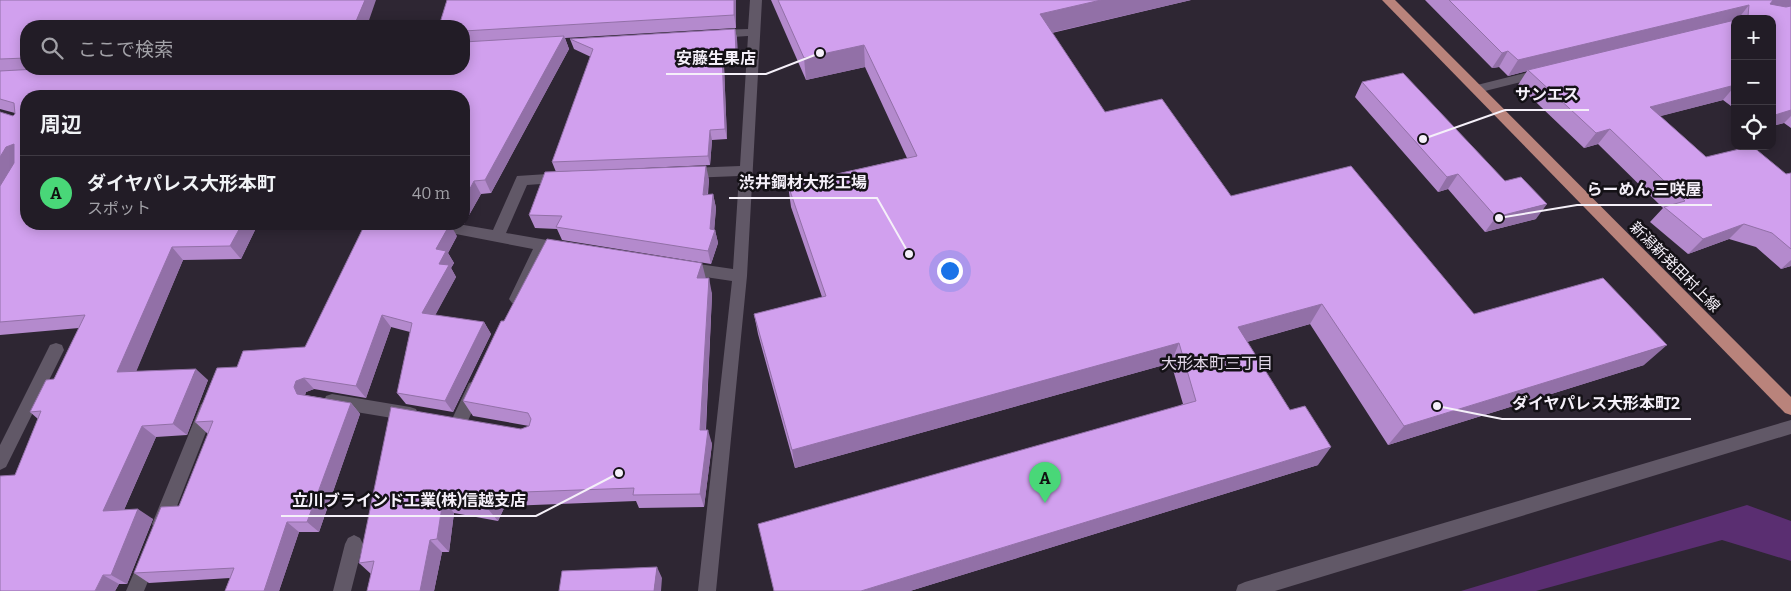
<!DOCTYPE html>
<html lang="ja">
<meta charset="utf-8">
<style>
:root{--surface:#221c26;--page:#2e2932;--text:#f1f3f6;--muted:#a2a1a7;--line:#3f3a43;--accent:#49d778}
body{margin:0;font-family:Bitter,"Noto Sans JP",serif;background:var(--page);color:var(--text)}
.controls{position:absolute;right:15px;top:15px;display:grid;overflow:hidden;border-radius:10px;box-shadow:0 2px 12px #0003}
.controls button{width:45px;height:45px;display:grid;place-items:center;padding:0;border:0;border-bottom:1px solid var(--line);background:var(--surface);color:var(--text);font:25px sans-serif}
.you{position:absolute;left:949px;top:270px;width:18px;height:18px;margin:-12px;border:4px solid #fff;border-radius:50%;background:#1a73e8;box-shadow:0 0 0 8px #1a73e833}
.badge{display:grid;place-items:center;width:32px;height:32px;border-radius:50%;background:var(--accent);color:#111;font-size:16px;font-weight:700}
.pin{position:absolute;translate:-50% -41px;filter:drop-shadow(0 1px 2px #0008)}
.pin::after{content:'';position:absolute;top:26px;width:18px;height:15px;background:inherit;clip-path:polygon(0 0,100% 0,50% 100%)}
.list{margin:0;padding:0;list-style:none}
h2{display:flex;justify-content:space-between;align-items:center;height:65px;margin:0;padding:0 20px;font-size:21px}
h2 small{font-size:16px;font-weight:400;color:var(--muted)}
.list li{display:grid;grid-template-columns:32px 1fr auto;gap:15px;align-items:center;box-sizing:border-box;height:75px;padding:0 20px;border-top:1px solid var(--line)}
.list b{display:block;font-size:19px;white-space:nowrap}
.list p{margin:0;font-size:16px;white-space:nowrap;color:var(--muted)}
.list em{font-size:16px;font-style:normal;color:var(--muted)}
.icon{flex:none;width:28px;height:28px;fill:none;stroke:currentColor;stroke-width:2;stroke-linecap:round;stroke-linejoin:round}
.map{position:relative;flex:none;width:1791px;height:591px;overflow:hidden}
.search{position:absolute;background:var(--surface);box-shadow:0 2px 12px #0003;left:20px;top:20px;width:450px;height:55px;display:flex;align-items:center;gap:12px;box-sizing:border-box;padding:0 18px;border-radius:20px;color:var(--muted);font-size:19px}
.panel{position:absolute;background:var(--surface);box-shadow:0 2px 12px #0003;left:20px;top:90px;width:450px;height:140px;border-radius:20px}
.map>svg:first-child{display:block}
.green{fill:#5a2e71}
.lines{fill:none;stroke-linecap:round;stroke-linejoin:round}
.street{fill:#615867;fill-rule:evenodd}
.secondary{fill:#615867;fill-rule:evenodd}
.primary{fill:#b9837b;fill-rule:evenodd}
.wall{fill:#b48acd}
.shaded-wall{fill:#9270a7}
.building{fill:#d1a0ee;stroke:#9270a7}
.labels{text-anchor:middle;stroke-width:5;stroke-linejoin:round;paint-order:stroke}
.street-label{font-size:15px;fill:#f5f0f9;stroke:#141116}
.neighbourhood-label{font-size:16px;fill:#e2d7e8;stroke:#141116}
.leader{fill:none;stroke:#f5f0f9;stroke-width:2}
.callout-dot{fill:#f5f0f9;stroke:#141116;stroke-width:2}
.callout-label{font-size:16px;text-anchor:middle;font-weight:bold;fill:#f5f0f9;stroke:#141116;stroke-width:5;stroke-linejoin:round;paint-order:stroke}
</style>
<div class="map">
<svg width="1791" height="591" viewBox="0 0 1791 591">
<rect width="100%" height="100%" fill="#2e2633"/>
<path class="green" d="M1747,505L1791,521V561L1722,540L1536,591H1461Z"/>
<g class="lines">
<path class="street" d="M750,0H762L747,276L716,591H698L732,281L685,274L680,272L678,268L680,264L685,262L733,269L739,176L689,178L682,173L689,168L740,166L748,36L717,38L711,34L717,30L748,29Z
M1541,69L1547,73L1545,76L1477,93L1471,89L1473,86Z
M563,173L568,174L570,178L568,182L527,185L506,233L564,243L569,245L571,249L569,253L564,255L547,251L522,303L517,305L512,303L509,299L533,249L430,229L425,228L423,224H458L493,230L517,176Z
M56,343L62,345L64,350L6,467L0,470V445L50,345Z
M475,381L481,383L483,388L465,427L459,429L453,427L451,422L453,417L469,383Z
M332,394L410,407L416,409L418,414L416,419L410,421L332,408L326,406L324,401L326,396Z
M207,402L213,404L215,409L170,524L167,530L161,532L155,530L152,524L199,409L201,404Z
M354,535L360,538L363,544L351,591H333L345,544L348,538Z
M148,551L154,554L157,560L144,591H126L142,554Z"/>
<path class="secondary" d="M1791,420V434L1275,591H1236L1238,585L1245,582Z"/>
<path class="primary" d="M1382,0H1395L1791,397V415L1785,413Z"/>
</g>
<path class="wall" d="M0,0L26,26V69H464V26L447,0H736V28L565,38L569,49L491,193L481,194L464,224V96H26V224H258L241,259L183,260L136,371L208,380L187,435L156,437L124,510L153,519L127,584H119L115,591H0L15,475L38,419L30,412L54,379L79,328L0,335V112L13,116L15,114V113L0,109Z
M771,0H1191L1052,33L1105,112L1231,196L1474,314L1644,365L1388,445L1310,324L1247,342L1318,465L910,591H774L1183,404L1171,363L795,468L758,334L754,314L822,297L791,207L788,185L907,158L865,67L806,80Z
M1425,0H1791V128L1784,123L1772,126V19H1735V109L1723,100L1660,116L1706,157L1786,174L1791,173V266L1781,269L1756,247L1729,239L1688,254L1650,222L1663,208L1598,144L1584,148L1518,85L1527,71L1508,76L1499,67L1492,68Z
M735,29L737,39L738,65L724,66L727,139L712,140L710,165L556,172L552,162L591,57L574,49L570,39Z
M1362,82L1536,219L1485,232L1448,189L1438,192L1355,97Z
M709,179L708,195L713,194L716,208L714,230H715L718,243L711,264L562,240L557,229L535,228L529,215Z
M457,236L448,253L454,263L451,268L456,277L435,315L484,322L491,334L453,412L406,404L397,393L410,332L391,327L366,398L314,389L306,392L305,395L351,403L360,414L319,532H299L279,591H225L230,578L149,583L134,573L179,506L208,434L195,422L237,367L305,347Z
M706,278L712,294L706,430L712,444L704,507L639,508L636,501L505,506L498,521L454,513L449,552H442L434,591H367L371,574L359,563L521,429L529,426L473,416L463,401L504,321Z"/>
<path class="shaded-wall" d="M365,0H376L367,26H354Z
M734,0H736V28L734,15Z
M1101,0H1191L1037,36L1040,14Z
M1773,0H1791V7L1761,14Z
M1749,5L1738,19H1735V21L1528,70L1527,71L1508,76L1518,60Z
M735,29L737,39L738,65L736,55Z
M564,36L569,49L491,193L485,180Z
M864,45L865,67L806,80L804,58Z
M1508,51L1499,67L1492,68L1502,53Z
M722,56L724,66L727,139L725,129Z
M1735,85V86L1723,100L1638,122L1650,107Z
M1791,110V116L1784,123L1772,126V117L1775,115Z
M1610,129L1598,144L1584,148L1596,133Z
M710,130L712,140L710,165L708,156Z
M14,144L26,157L0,190V157L6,147Z
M706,166L709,179L706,208L703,195Z
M1458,174L1448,189L1438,192L1447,177Z
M474,181L481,194L464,224V200Z
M713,194L716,208L714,233L715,230L718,243L711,264L708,251Z
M1547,204L1536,219L1485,232L1496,217Z
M242,224H258L241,259L230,246Z
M450,224L457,236L448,253L454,263L451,268L456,277L430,325L422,313L439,264L436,249Z
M1744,224L1729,239L1688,254L1703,239Z
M172,247L183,260L131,384L117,372Z
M1791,260V266L1781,269Z
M702,263L706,279L697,278Z
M709,278L712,294L705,444L700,430Z
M1322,304L1310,324L1228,347L1238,327Z
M382,315L391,327L366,398L356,386Z
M484,322L491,334L453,412L445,401Z
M1179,343L1171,363L795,468L792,450Z
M1667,345L1644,365L1388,445L1404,426Z
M196,369L208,380L187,435L173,424Z
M304,378L314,389L306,392L304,399L297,394L294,387L296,381Z
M351,403L360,414L319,532L307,522Z
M142,426L156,437L119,521L103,511Z
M708,430L712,444L704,507L700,494Z
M1331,447L1318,465L910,591H861Z
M496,493L505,506L498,521L488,509Z
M443,500L454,513L449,552L437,539Z
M138,509L153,519L127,584L111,575Z
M287,522L299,532L279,591H264Z
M430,540L442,552L434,591H420Z
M657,567L662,578L661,591H654Z
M103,575L119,584L115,591H95Z"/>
<path class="building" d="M0,0H365L354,26H26V58L0,59Z
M447,0H734V15L464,31V26H439Z
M778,0H1101L1040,14L1105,112L1162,99L1231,196L1351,166L1474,314L1603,278L1667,345L1404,426L1322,304L1238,327L1290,410L1305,406L1331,447L861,591H774L758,524L1196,401L1179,343L792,450L754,314L826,296L788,185L917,156L864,45L804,58Z
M1449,0H1773L1770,4L1786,7L1791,6V110L1775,115L1772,113V19H1739L1748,16L1749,5L1518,60L1508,51L1502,53Z
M1735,20V85L1650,107L1706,157L1752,146L1786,174L1791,173V249L1772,233L1744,224L1703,239L1664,207L1685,201L1610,129L1596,133L1528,70Z
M735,29L736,55L722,56L725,129L710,130L708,156L552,162L593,49L570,39Z
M564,36L485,180L474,181L464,200V96H26V224H242L230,246L172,247L117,372L196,369L173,424L142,426L103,511L138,509L111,575H103L95,591H0V476L15,475L41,411L30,412L46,380L54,379L85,315L0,322V186L14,163V144L6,147L0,157V112L13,116L15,114L14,103L0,99V71L37,69H464V42Z
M1403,73L1505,181L1521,177L1547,204L1496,217L1458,174L1447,177L1362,82Z
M706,166L703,195L713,194L710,229L715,230L708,251L556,227L562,216L529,215L545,172Z
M365,224H450L436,249L446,251L439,264L449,265L422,313L484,322L445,401L397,393L412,323L382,315L356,386L304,378L296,381L294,387L297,394L351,403L307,522H287L264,591H225L234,568L134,573L161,507L179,506L213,421L195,422L217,368L237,367L243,351L305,347Z
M547,239L702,263L697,278H709L700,430H708L700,494L633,495L634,488L496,493L488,509L443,500L437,539L430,540L420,591H367L374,561L359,563L391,407L521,429L529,426L531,419L528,413L463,401L501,321H504Z
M657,567L654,591H559L562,571Z"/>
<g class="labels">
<g class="street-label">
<text transform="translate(1675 267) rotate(45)" y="5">新潟新発田村上線</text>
</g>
<g class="neighbourhood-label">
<text x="1217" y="369">大形本町三丁目</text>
</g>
</g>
<path class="leader" d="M820 53L766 74H666M1423 139L1505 110H1589M909 254L877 198H729M1499 218L1577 205H1712M1437 406L1502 419H1691M619 473L536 516H281"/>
<g class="callout-dot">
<circle cx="820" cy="53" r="5"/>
<circle cx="1423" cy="139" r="5"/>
<circle cx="909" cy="254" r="5"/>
<circle cx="1499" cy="218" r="5"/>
<circle cx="1437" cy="406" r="5"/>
<circle cx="619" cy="473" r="5"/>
</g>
<g class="callout-label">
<text x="716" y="64">安藤生果店</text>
<text x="1547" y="100">サンエス</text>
<text x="803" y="188">渋井鋼材大形工場</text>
<text x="1644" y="195">らーめん 三咲屋</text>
<text x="1596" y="409">ダイヤパレス大形本町2</text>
<text x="409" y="506">立川ブラインド工業(株)信越支店</text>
</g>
</svg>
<div class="controls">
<button>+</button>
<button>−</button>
<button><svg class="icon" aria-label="locate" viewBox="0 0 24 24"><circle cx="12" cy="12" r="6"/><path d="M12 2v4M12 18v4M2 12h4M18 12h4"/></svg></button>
</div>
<div class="you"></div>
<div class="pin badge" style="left:1045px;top:503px">A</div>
<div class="search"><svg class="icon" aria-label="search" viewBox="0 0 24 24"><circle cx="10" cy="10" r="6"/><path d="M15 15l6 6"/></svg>ここで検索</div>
<section class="panel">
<h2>周辺<small></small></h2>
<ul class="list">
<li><span class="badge">A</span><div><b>ダイヤパレス大形本町</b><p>スポット</p></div><em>40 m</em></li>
</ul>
</section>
</div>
